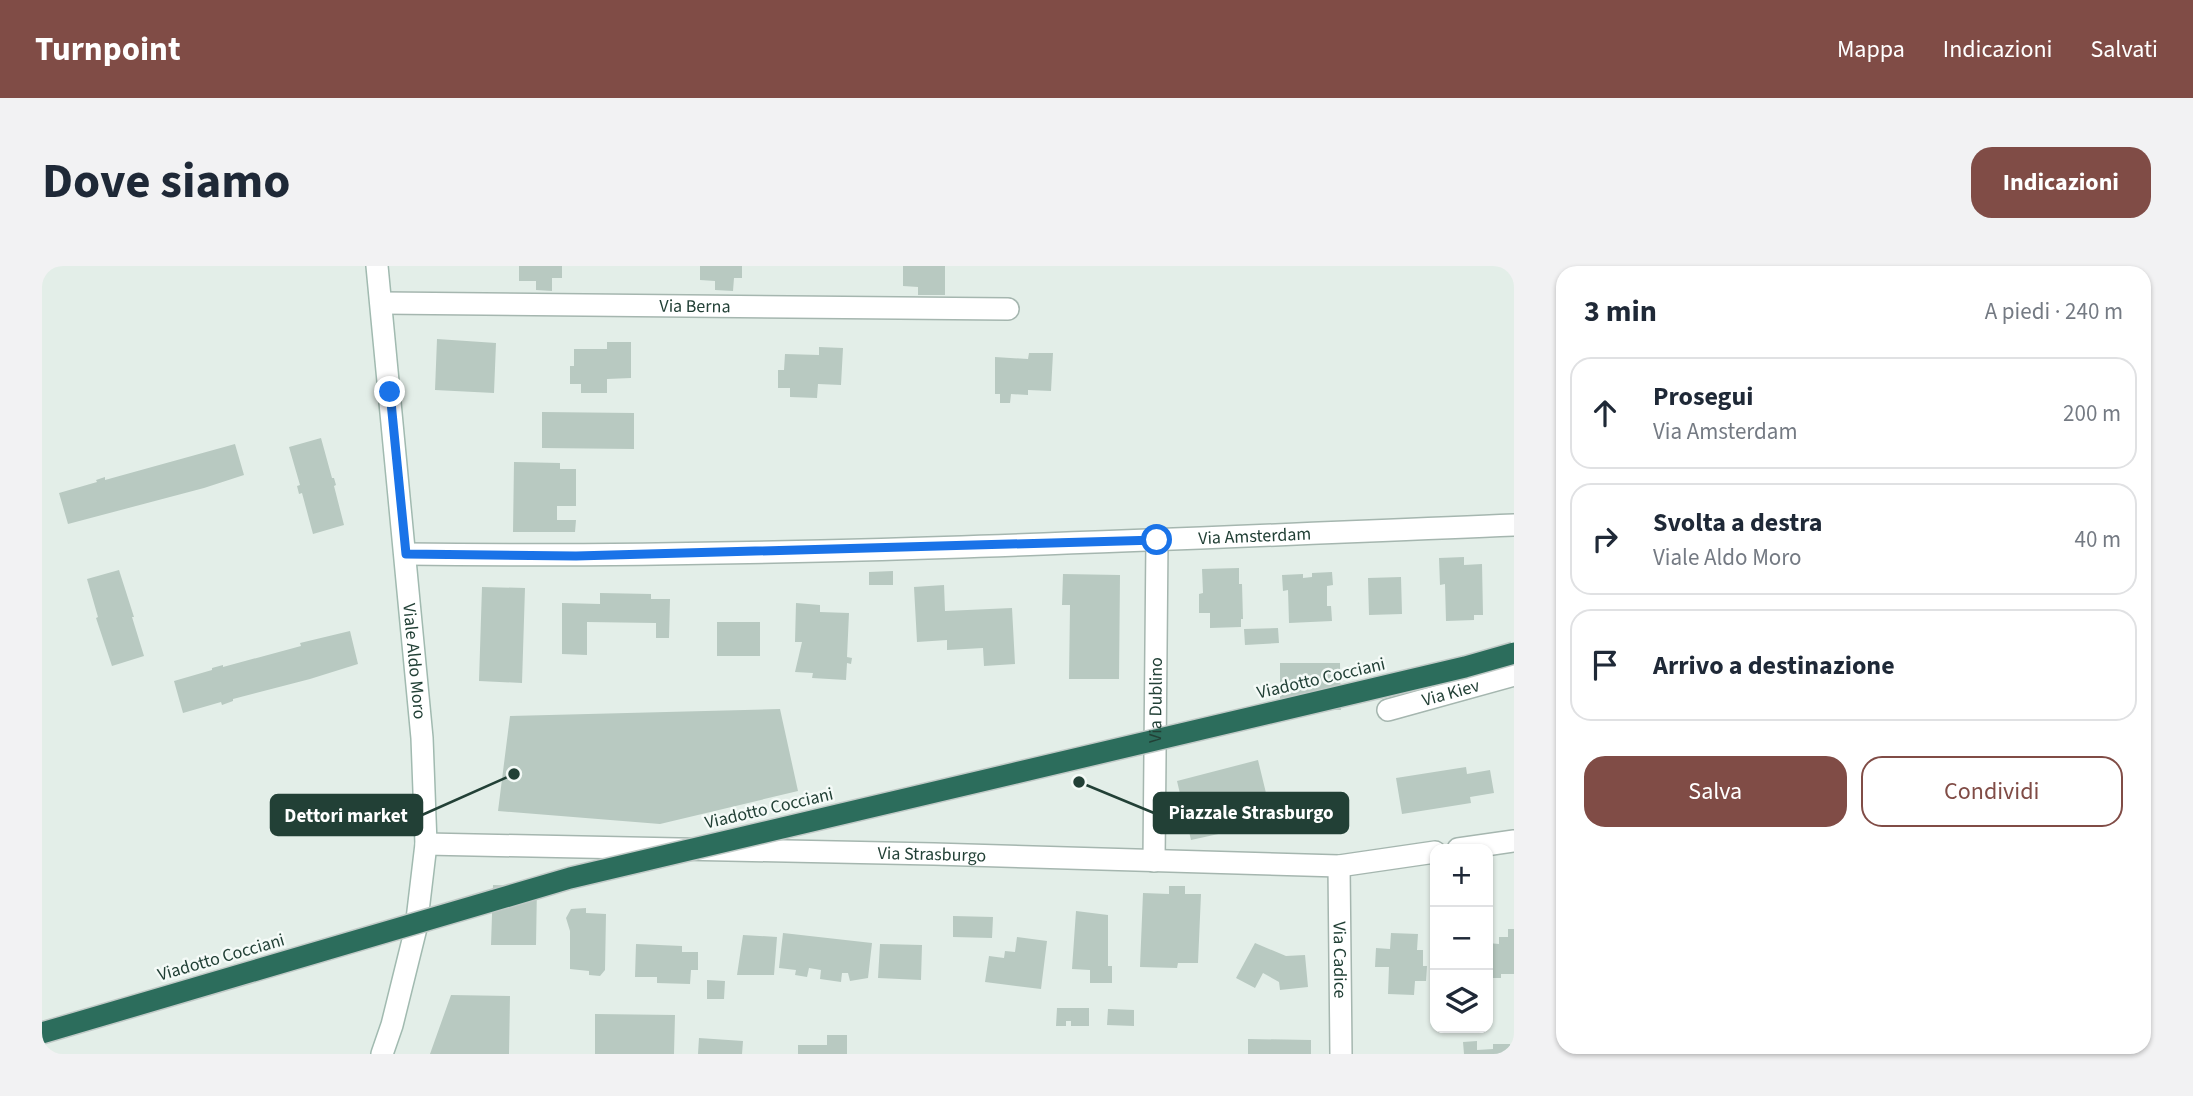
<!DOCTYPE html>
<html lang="it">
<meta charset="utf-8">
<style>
:root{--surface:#fff;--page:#f2f2f3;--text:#1f2937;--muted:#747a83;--line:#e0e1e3;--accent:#804c46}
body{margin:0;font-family:"Source Sans 3",sans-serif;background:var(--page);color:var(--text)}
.controls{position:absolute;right:21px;bottom:21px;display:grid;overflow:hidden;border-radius:14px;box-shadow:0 2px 5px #0004}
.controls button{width:63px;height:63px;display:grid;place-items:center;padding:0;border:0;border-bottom:2px solid var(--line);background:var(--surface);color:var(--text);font:35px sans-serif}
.stop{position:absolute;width:21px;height:21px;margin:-16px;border:5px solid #1a73e8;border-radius:50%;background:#fff}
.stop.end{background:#1a73e8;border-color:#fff;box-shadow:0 2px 7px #0008}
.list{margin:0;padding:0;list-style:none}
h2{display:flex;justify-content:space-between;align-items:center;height:91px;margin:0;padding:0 28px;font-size:30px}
h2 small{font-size:23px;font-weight:400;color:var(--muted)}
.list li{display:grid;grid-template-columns:46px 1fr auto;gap:21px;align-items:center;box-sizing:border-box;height:112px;margin:0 14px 14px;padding:0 14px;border:2px solid var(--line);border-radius:21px}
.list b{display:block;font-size:26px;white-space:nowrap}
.list p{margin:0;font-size:23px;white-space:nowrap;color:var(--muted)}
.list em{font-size:23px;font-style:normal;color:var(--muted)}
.actions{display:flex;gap:14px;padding:21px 28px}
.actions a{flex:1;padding:16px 0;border:2px solid var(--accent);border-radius:21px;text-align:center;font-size:24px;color:var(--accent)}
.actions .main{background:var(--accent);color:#fff}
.icon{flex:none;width:38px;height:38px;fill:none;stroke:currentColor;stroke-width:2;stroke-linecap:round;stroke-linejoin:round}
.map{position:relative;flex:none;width:1472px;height:788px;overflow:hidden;border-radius:21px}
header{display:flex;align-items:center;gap:42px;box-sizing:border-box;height:98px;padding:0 35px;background:var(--accent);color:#fff}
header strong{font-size:33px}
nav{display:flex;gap:38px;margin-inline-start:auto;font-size:24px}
.intro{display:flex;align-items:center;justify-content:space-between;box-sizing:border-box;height:168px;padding:0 42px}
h1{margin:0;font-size:49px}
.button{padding:18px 32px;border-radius:21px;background:var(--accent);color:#fff;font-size:24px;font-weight:700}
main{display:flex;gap:42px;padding:0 42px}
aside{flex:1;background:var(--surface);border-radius:21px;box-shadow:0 2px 5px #0004}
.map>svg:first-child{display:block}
.building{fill:#b8c9c1}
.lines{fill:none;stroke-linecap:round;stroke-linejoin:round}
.street-casing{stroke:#a5b6af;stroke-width:24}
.secondary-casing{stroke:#a1bab0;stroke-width:24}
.street{stroke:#fff;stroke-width:21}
.secondary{stroke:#fff;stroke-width:21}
.highway-bridge-casing{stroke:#c1cac7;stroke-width:24;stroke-linecap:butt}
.highway-bridge{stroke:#2c6d5c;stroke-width:21}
.route{stroke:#1a73e8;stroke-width:9}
.labels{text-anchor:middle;stroke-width:5;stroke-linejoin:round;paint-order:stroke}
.street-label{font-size:18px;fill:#224036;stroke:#f4faf7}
.leader{fill:none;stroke:#224036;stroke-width:2.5}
.callout-dot{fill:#224036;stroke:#f4faf7;stroke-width:2.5}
.callout{fill:#224036;stroke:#224036;stroke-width:2.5}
.callout-label{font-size:19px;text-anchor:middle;font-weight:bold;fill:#fff}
</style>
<header>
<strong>Turnpoint</strong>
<nav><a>Mappa</a><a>Indicazioni</a><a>Salvati</a></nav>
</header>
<div class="intro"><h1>Dove siamo</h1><a class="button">Indicazioni</a></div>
<main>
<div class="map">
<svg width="1472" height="788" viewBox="0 0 1472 788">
<rect width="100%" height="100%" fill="#e3eee8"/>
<path class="building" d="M477,0H520V12H510V25L494,24V15H477Z
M658,0H700V12H692L691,25L673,24V15L658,14Z
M861,0H903V29H876V21L861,20Z
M395,73L454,77L452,127L393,124Z
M565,76H589V112L565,113V127H539V118H528V100H532V83H565Z
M777,81L801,82L799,119L776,118L775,132L748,131V122H736V104H742L743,88L777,89Z
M987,87H1011L1009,125L986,124V129L969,128L968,137H958V128H953V91L986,93Z
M500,146L592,147V183L500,182Z
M279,172L290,212H292L294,219L292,220L302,259L271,268L260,227L257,228L255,220L258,219L247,181Z
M193,178L202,209L162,222L26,258L17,227L55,216L54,214L63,211V214Z
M472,196L518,197V203H534V240H515V254H534L533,266H471Z
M1422,291V299L1440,298L1441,349H1432V354L1404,355L1403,318L1398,319L1397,292Z
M1197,302V318H1200L1201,353H1199V361L1168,362V347H1157V328L1161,327L1160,303Z
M77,304L92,351H90L102,390L70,400L54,352L56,351L45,313Z
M851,305V319H827V306Z
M1290,306L1291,319L1285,320V340H1289L1290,355L1247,357L1246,324L1241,325L1240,309L1261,308V312L1270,311V307Z
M1021,308L1078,309L1077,413H1027L1028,339H1020Z
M1359,311L1360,348L1327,349L1326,312Z
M902,319L903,345L970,342L973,398L942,400L941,382L905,384V374L875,376L872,321Z
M440,321L483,322L480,417L437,415Z
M558,327L609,328V333H628L627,372H614V357L545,356V389L520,388V337L558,338Z
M754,337L778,339V346L807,347L805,391L810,392L809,398L805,397L804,414L770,412L771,407L753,406L760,376H753Z
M675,356H718V390H675Z
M1236,362L1237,377L1203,379L1202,363Z
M308,365L316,398L268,413L191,433V435L180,439L179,436L141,447L132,415L170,404V402L181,399V401L259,380L258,377Z
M1238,397H1298L1299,444H1238Z
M738,443L756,525L618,558L456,545L468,450Z
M1216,494L1231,556L1149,574L1135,515Z
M1424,501L1425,508L1448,504L1452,527L1428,531L1429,537L1360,548L1354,512Z
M451,619L495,620L494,679H449Z
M1127,620H1143V628H1159L1156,697H1136L1135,702L1098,701L1101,627L1127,628Z
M544,642V647L564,648L563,704L558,710L547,709V705L528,703V665L524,652L529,643Z
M1034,645L1066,649V700H1070V717H1048V704L1030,703Z
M911,650L951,651L950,672L911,671Z
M1466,663H1472V708H1459V712H1446V677L1457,678V671H1466Z
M741,667L830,677L826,712L808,715L806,707H800L799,716L778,713L779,704L767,702L765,711L753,709L754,704L737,702Z
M1349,667L1376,668L1375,684H1381V700H1385L1384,715H1373L1372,729L1346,728L1347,701H1333L1334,682L1348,683Z
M701,669L735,671L732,709H695Z
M975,671L1005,675L999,723L943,716L947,690L962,692L963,685L973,686Z
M1213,677L1244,690L1263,689L1266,721L1238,724L1237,716L1221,707L1213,722L1194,712Z
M594,678L640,680V686H656V704H649L648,718L615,717V711H593Z
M838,678L880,679L879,714L836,712Z
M665,714L683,715L682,733H665Z
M409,729L468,730L467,788H388Z
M1015,742H1047V760H1029V755H1024V760H1014Z
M1066,743L1092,744V760L1065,759Z
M553,748L633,749L632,788H553Z
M785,769H805V788H756V779H785Z
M657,772L701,775L700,788H656Z
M1206,773L1269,774V788H1206Z
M1435,775V784L1451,783V778H1468V788H1422L1421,776Z"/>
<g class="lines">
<defs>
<g id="street">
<path id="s1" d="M340,37L966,43"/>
<path id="s2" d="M364,288C733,293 1103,274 1472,259"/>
<path id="s3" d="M1346,444L1472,409"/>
<path id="s4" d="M384,578L892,588L1297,600L1393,586"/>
<path d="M1416,583L1472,575"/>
<path id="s5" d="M1112,595L1115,274"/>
<path id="s6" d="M1297,600L1299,788"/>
</g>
<g id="secondary">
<path id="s7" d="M335,0L380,472L384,578L374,662L350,759L340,788"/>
</g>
</defs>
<use href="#street" class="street-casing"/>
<use href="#secondary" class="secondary-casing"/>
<use href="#street" class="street"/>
<use href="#secondary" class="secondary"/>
<defs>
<path id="highway-bridge" d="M0,767L528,612L1423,401L1472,387"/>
</defs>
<use href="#highway-bridge" class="highway-bridge-casing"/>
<use href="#highway-bridge" class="highway-bridge"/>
</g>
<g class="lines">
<path class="route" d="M348,126L364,288L534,290L1115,274"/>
</g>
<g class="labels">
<g class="street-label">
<text dy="6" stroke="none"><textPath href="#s1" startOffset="313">Via Berna</textPath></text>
<text dy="6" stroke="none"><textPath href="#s2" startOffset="849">Via Amsterdam</textPath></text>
<text dy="6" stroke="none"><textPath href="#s7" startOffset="397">Viale Aldo Moro</textPath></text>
<text transform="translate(1279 412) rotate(-13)" y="6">Viadotto Cocciani</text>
<text dy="6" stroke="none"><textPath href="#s3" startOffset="65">Via Kiev</textPath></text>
<text dy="6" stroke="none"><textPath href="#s5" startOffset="161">Via Dublino</textPath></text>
<text transform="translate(727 542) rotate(-13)" y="6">Viadotto Cocciani</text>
<text dy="6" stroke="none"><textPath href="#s4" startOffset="506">Via Strasburgo</textPath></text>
<text transform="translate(179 691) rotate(-16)" y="6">Viadotto Cocciani</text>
<text dy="6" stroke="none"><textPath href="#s6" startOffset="94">Via Cadice</textPath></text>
</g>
</g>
<path class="leader" d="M1037 516L1112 547M472 508L380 549"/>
<g class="callout-dot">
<circle cx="1037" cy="516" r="7"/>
<circle cx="472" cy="508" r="7"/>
</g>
<g class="callout">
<rect x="1112" y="527" width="194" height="40" rx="7"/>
<rect x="229" y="529" width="151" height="40" rx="7"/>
</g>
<g class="callout-label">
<text x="1209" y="553">Piazzale Strasburgo</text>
<text x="304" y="556">Dettori market</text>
</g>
</svg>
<div class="controls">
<button>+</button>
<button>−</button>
<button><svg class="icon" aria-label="layers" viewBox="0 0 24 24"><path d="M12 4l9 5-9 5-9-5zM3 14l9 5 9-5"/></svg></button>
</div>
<div class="stop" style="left:1115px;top:274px"></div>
<div class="stop end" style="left:348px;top:126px"></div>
</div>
<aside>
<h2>3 min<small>A piedi · 240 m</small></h2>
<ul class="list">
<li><svg class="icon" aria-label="ahead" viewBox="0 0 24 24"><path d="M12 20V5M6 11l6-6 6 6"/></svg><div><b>Prosegui</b><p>Via Amsterdam</p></div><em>200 m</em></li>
<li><svg class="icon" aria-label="right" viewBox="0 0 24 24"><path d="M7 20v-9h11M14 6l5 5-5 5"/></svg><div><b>Svolta a destra</b><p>Viale Aldo Moro</p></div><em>40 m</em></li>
<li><svg class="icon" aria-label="arrive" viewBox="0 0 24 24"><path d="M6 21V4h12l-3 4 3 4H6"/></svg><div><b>Arrivo a destinazione</b></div></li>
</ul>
<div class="actions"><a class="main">Salva</a><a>Condividi</a></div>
</aside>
</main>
